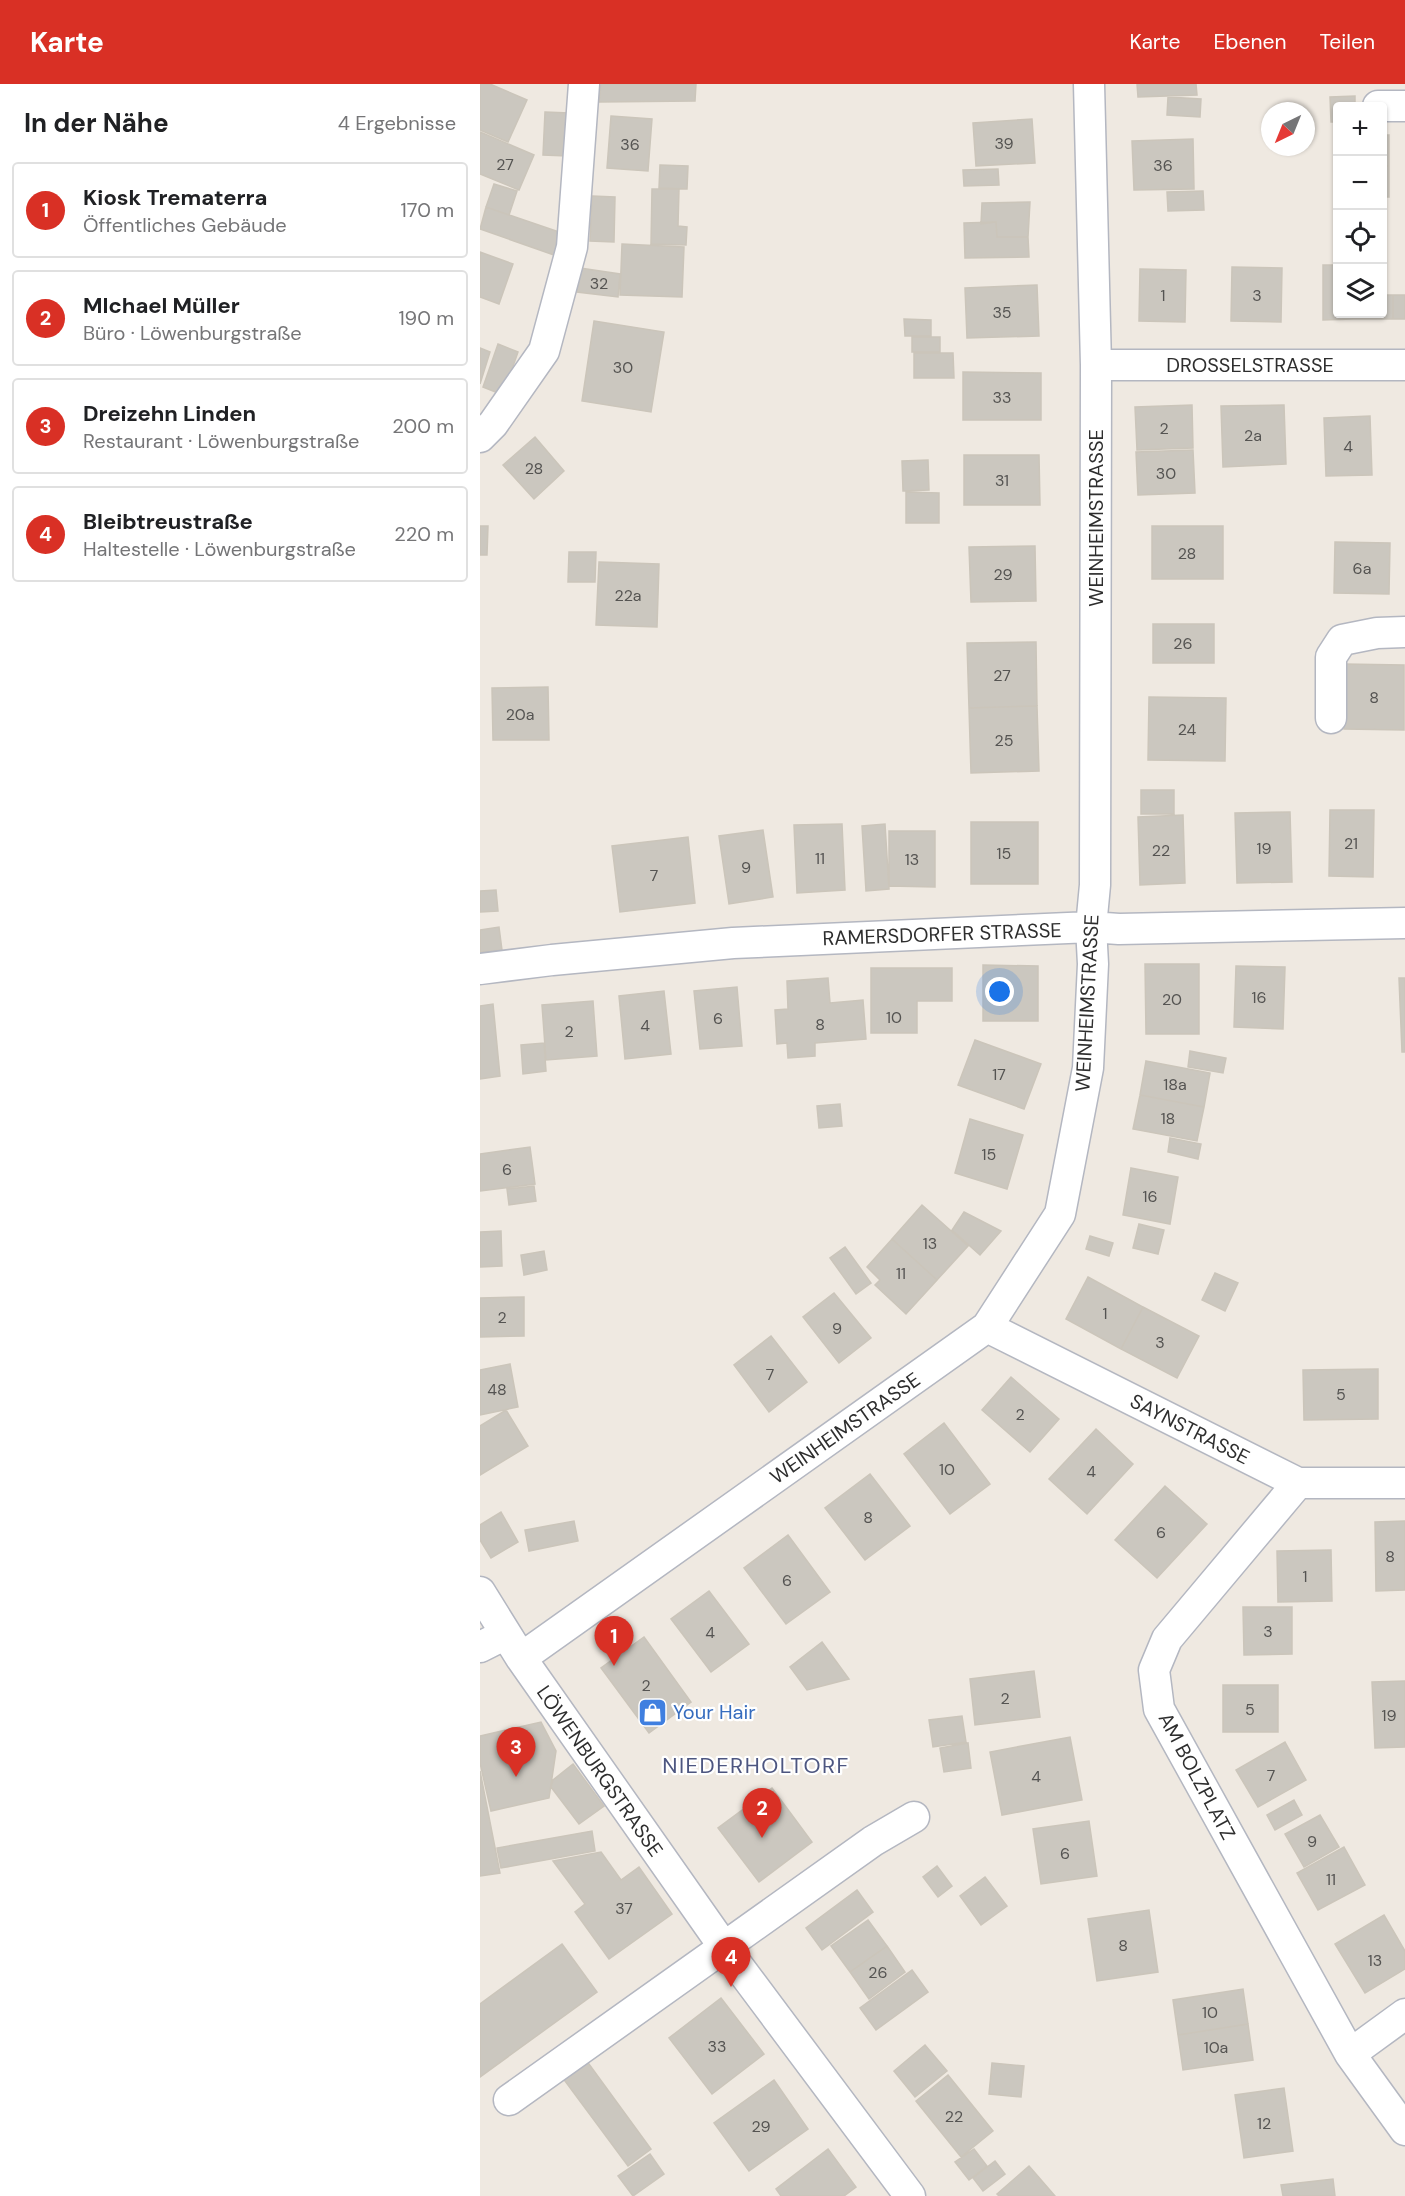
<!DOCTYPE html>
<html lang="de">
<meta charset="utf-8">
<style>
:root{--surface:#fff;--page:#f2f2f2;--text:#202124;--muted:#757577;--line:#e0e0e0;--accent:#d93025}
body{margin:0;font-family:"DM Sans",sans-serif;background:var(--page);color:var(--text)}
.controls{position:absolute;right:18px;top:18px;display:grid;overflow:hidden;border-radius:6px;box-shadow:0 2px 4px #0004}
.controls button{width:54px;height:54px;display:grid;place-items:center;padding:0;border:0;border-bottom:2px solid var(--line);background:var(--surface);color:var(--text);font:30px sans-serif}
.compass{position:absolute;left:781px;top:18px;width:54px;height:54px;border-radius:50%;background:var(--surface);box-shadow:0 2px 4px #0004;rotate:223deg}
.you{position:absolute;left:520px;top:908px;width:21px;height:21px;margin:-15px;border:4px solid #fff;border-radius:50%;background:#1a73e8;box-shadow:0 0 0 9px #1a73e833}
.badge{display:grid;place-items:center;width:39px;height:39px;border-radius:50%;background:var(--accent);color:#fff;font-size:20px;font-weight:700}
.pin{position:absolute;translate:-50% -50px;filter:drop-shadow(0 2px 3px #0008)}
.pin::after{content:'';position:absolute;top:32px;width:21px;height:18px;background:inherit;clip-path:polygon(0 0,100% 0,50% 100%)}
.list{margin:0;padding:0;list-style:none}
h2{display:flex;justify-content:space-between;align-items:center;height:78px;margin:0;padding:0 24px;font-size:26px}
h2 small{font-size:20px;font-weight:400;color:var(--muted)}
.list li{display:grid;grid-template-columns:39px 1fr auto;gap:18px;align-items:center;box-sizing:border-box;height:96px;margin:0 12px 12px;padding:0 12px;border:2px solid var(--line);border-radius:6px}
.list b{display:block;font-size:22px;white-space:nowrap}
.list p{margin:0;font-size:20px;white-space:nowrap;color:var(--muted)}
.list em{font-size:20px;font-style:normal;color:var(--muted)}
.icon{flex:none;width:33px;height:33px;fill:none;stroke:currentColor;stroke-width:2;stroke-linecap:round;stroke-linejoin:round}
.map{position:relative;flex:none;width:925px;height:2112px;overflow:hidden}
header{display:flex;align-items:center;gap:36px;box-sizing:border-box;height:84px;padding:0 30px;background:var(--accent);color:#fff}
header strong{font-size:28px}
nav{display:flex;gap:33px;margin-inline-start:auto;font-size:21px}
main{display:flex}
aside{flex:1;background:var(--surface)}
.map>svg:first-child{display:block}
.building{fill:#cbc7bf;stroke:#cbc5ba;stroke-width:1.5}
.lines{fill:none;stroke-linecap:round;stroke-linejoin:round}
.minor-casing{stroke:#b4b7c1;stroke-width:33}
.minor{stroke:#fff;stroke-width:30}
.labels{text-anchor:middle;stroke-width:4.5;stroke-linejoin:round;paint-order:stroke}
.number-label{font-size:16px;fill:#555452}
.street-label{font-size:20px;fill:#2e2e2e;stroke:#fff}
.shop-label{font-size:20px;fill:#366cbe;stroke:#fff;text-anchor:start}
.quarter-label{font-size:22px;letter-spacing:1.5px;fill:#4d5680;stroke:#fff}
</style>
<header>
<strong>Karte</strong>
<nav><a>Karte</a><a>Ebenen</a><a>Teilen</a></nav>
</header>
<main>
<aside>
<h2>In der Nähe<small>4 Ergebnisse</small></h2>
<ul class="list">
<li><span class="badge">1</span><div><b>Kiosk Trematerra</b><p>Öffentliches Gebäude</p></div><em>170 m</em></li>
<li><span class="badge">2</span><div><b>MIchael Müller</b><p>Büro · Löwenburgstraße</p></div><em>190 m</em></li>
<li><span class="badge">3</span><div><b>Dreizehn Linden</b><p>Restaurant · Löwenburgstraße</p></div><em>200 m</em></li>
<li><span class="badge">4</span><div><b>Bleibtreustraße</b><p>Haltestelle · Löwenburgstraße</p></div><em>220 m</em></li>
</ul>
</aside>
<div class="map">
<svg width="925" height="2112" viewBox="0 0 925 2112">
<rect width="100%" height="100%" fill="#efe9e1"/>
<path class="building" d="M0,0H10L47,16L28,58L0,46Z
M121,0H216L215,17L119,18Z
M657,0H716L717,11L658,13Z
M875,12V22H858V38H851L850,13Z
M688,13L721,15L720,33L687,31Z
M65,28L89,29L87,72L63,71Z
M131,32L172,35L168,87L127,84Z
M552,35L555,79L496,82L493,39Z
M0,48L54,71L39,106L0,90Z
M902,51H909V82H902Z
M713,55L714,105L654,106L652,57Z
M180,81L208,82L207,105L179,104Z
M902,82H909V113H902Z
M518,85L519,101L484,102L483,86Z
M14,100L37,107L29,131L6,123Z
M172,105H199L198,142L207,143L206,161L171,160Z
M723,107L724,126L688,127L687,108Z
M112,112L135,113L134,158L110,157Z
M550,118L548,153H517L516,138L501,140L502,119Z
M6,123L82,149L74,171L0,145Z
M516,138L517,153H548L549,173L485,174L484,139Z
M142,160L204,163L202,213L140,211Z
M0,168L33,180L19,220L0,213Z
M843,181H858V230H873V235L843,236Z
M752,183L802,184L801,238L751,237Z
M100,184L140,190L138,213L97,208Z
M660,185L706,186L705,238L659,237Z
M557,201L559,252L487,254L485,204Z
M902,211H913V235H899V230H902Z
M913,211H925V235H913Z
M873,230H899V235H873Z
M424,235L451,236V252H425Z
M114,237L184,248L171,328L102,317Z
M432,253H460V268H432Z
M18,260L38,268L23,311L3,303Z
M0,264L10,268L0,300Z
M434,269H473L474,294H434Z
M483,288L561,289V336H483Z
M712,321L713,364L657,366L655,323Z
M804,321L806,380L743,383L741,322Z
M890,332L892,391L846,392L844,334Z
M55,353L84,387L54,415L23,381Z
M713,366L715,409L658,411L656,368Z
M484,371H559L560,421H484Z
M448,376L449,406L423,407L422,377Z
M426,408L459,409V439H426Z
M0,442H8L7,471H0Z
M672,442H743V495H672Z
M855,458L910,459L909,510L854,509Z
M555,462L556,517L491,518L489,463Z
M89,468H116L115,498H88Z
M119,478L179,480L177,543L116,541Z
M673,540H734V579H673Z
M556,558L557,622L489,624L487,559Z
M864,580L924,581V646L864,645Z
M68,603L69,656H13L12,604Z
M669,613L746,614L745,677L668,676Z
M557,622L559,687L491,689L489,624Z
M661,706H694V730H661Z
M850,726H894L893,793L849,792Z
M810,728L812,798L757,799L755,729Z
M703,731L705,799L660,801L658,733Z
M491,738H558V800H491Z
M362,740L365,806L317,809L314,741Z
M405,740L409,805L386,807L382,742Z
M283,746L293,813L249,820L239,752Z
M409,747H455V803L409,802Z
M208,753L215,819L140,828L132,762Z
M16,806L18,827L0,828V807Z
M19,843L22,866L0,868V846Z
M665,880H719V950H666Z
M503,881L558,882V937H503Z
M756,882L805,883L803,945L754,943Z
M391,884H472V917H437V949H391Z
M348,894L350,919L383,916L386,955L335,959V972L308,974L307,959L297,960L295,926L308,925L307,897Z
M919,894H925V968H922Z
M257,903L262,962L220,965L214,907Z
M184,907L191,970L145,975L139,912Z
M113,917L117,972L66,976L62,921Z
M13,920L20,992L0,995V922Z
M495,956L561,980L544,1025L478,1001Z
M64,959L66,987L43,990L41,961Z
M710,967L746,974L743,989L708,983Z
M666,977L730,989L724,1023L660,1011Z
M660,1011L724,1023L717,1057L653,1045Z
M360,1020L362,1042L339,1044L337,1022Z
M490,1035L543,1051L527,1105L475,1089Z
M690,1054L721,1060L718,1075L688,1068Z
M50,1063L55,1100L0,1107V1070Z
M651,1084L698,1093L690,1140L643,1131Z
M54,1102L56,1117L29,1121L27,1105Z
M442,1121L488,1162L457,1196L412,1155Z
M484,1128L521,1147L500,1171L472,1146Z
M659,1140L684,1146L678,1170L653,1164Z
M21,1147L22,1182L0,1183V1148Z
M610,1152L633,1159L629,1172L606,1165Z
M412,1155L457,1196L426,1230L395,1201L400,1196L387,1183Z
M365,1163L391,1199L376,1210L350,1174Z
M64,1167L67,1186L44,1191L41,1171Z
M735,1189L758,1199L745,1227L722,1216Z
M608,1193L663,1223L641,1265L586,1235Z
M354,1209L391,1254L359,1279L323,1233Z
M44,1213V1252L0,1253V1214Z
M663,1223L719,1252L697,1294L641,1265Z
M291,1252L327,1298L289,1328L254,1281Z
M30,1280L38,1323L0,1331V1286Z
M898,1285V1335L824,1336L823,1286Z
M531,1293L579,1335L550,1368L502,1326Z
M26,1326L48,1362L0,1391V1342Z
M464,1339L510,1400L470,1430L424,1370Z
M616,1345L653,1380L607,1430L569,1395Z
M390,1390L430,1442L385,1476L345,1424Z
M685,1402L727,1440L677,1494L635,1456Z
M21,1428L38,1458L11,1474L0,1456V1441Z
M94,1437L98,1457L49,1467L45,1446Z
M925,1437V1506L896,1507L895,1438Z
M308,1451L350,1508L306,1540L264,1484Z
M851,1466L852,1517L798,1518L797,1467Z
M229,1507L269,1560L231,1588L191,1535Z
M763,1523H812V1570L764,1571Z
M164,1553L211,1618L169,1649L121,1584Z
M342,1558L369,1595L327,1606L310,1583Z
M554,1587L560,1633L495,1641L490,1595Z
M925,1597V1663L895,1664L892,1598Z
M743,1601H798V1648H743Z
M482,1632L486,1658L453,1663L449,1636Z
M61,1638L76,1667L69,1714L11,1727L0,1679V1652Z
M590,1653L602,1716L522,1731L510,1668Z
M805,1658L826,1696L778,1723L756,1686Z
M488,1659L491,1684L464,1688L460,1664Z
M93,1680L124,1722L99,1740L71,1703L73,1696Z
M0,1687L20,1789L0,1792Z
M292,1704L332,1758L279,1798L238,1744Z
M814,1716L822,1731L795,1746L787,1731Z
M840,1731L859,1763L824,1783L805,1750Z
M609,1737L617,1792L561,1800L553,1745Z
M112,1747L115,1767L21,1784L17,1764Z
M864,1763L885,1801L838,1826L817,1789Z
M121,1768L141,1796L159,1783L192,1830L129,1875L95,1828L105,1820L73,1777Z
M457,1782L472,1802L458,1813L443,1793Z
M505,1793L527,1822L501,1841L480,1812Z
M377,1806L393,1828L342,1866L326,1844Z
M669,1826L678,1888L617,1897L608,1835Z
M904,1831L925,1867V1885L885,1909L855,1860Z
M388,1836L407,1862L370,1888L351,1862Z
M82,1860L117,1908L0,1993V1920Z
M407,1862L425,1888L389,1915L370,1888Z
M432,1886L448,1908L396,1946L380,1924Z
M763,1905L768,1940L698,1951L693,1916Z
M241,1914L284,1970L232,2010L189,1954Z
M768,1940L773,1976L703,1986L698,1951Z
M445,1961L467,1987L435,2013L414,1987Z
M106,1976L171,2065L148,2082L82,1993Z
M512,1979L544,1982L541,2013L509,2010Z
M468,1991L513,2047L481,2073L436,2017Z
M294,1996L328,2045L269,2087L234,2039Z
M804,2004L813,2067L764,2074L755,2011Z
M348,2065L376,2103L364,2112H301L296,2105Z
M494,2065L507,2082L489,2096L475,2078Z
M170,2070L184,2090L153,2112L138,2092Z
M515,2077L525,2090L503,2107L493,2094Z
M549,2082L575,2112H519L517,2110Z
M853,2095L855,2112H803L801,2101Z"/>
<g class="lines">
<defs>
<path id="minor" d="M898,22H925
M616,281H925
M0,353L13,340L64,267L92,163L104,0
M851,634V573L862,556L897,549L925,548
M0,885L72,876L253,859L611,843L639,845L925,839
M507,1243L818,1399H925
M818,1399L687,1555L674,1586L679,1625L870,1970L925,2046
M0,1508L41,1574L244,1863L430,2112
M0,1563L26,1550
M41,1574L507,1243L580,1130L608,984L613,880L611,843L615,801L616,281L609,0
M870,1970L925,1930
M29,2016L393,1757L434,1733"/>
</defs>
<use href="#minor" class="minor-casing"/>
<use href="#minor" class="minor"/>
</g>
<defs>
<symbol id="shop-square" viewBox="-11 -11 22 22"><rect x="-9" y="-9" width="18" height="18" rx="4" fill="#3f7fe0" stroke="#fff"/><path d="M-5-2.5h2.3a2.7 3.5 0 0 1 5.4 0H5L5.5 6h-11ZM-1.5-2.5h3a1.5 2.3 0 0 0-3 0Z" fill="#fff"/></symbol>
</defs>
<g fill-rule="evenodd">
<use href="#shop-square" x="156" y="1612" width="33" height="33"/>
</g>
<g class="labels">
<g class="number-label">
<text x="524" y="65">39</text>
<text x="150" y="66">36</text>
<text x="25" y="86">27</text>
<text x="683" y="87">36</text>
<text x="119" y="205">32</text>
<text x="683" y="217">1</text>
<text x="777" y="217">3</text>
<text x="522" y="234">35</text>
<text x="143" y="289">30</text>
<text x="522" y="319">33</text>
<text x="684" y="350">2</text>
<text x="773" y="357">2a</text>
<text x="868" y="368">4</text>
<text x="54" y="390">28</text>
<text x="686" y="395">30</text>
<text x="522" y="402">31</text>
<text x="707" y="475">28</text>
<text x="882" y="490">6a</text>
<text x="523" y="496">29</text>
<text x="148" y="517">22a</text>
<text x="703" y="565">26</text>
<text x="522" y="597">27</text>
<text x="894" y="619">8</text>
<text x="40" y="636">20a</text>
<text x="707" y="651">24</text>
<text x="524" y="662">25</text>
<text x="871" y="765">21</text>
<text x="784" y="770">19</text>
<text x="681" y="772">22</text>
<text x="524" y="775">15</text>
<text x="340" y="780">11</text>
<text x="432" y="781">13</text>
<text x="266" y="789">9</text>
<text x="174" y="797">7</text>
<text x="779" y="919">16</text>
<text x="692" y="921">20</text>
<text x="414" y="939">10</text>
<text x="238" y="940">6</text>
<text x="340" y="946">8</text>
<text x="165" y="947">4</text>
<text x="89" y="953">2</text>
<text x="519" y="996">17</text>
<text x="695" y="1006">18a</text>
<text x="688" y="1040">18</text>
<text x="509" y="1076">15</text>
<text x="27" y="1091">6</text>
<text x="670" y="1118">16</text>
<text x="450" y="1165">13</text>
<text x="421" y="1195">11</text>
<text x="625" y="1235">1</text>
<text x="22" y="1239">2</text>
<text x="357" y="1250">9</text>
<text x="680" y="1264">3</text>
<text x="290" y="1296">7</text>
<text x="17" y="1311">48</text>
<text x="861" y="1316">5</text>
<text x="540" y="1336">2</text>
<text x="467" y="1391">10</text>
<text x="611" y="1393">4</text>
<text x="388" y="1439">8</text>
<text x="681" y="1454">6</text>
<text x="910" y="1478">8</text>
<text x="825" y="1498">1</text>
<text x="307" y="1502">6</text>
<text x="788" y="1553">3</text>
<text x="230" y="1554">4</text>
<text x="166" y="1607">2</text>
<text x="525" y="1620">2</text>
<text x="770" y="1631">5</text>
<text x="909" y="1637">19</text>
<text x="791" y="1697">7</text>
<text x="556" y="1698">4</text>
<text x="832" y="1763">9</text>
<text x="585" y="1775">6</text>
<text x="851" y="1801">11</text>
<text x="144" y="1830">37</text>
<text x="643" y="1867">8</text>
<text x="895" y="1882">13</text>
<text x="398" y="1894">26</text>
<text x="730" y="1934">10</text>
<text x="237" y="1968">33</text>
<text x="736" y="1969">10a</text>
<text x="474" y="2038">22</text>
<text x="784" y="2045">12</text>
<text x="281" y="2048">29</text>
</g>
<g class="street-label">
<text x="770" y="288">DROSSELSTRASSE</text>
<text transform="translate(616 434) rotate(-90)" y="7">WEINHEIMSTRASSE</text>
<text transform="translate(462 850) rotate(-2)" y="7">RAMERSDORFER STRASSE</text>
<text transform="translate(607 919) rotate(-87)" y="7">WEINHEIMSTRASSE</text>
<text transform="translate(365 1344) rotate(-35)" y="7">WEINHEIMSTRASSE</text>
<text transform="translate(710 1345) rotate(27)" y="7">SAYNSTRASSE</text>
<text transform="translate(120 1687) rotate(55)" y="7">LÖWENBURGSTRASSE</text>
<text transform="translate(717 1692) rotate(62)" y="7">AM BOLZPLATZ</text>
</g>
<g class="shop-label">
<text x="193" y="1635">Your Hair</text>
</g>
<g class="quarter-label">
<text x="276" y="1689">NIEDERHOLTORF</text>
</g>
</g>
</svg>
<div class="controls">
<button>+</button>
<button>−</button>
<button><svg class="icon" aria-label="locate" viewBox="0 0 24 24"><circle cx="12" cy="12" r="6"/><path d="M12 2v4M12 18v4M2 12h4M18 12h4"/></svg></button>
<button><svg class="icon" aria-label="layers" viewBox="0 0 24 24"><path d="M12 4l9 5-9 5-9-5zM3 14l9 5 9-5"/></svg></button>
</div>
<svg class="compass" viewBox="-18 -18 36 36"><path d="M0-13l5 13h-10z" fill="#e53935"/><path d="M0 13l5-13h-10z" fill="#757577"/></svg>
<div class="you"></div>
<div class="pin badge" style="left:134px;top:1582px">1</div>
<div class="pin badge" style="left:282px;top:1754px">2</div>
<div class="pin badge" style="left:36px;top:1693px">3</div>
<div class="pin badge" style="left:251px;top:1903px">4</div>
</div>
</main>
